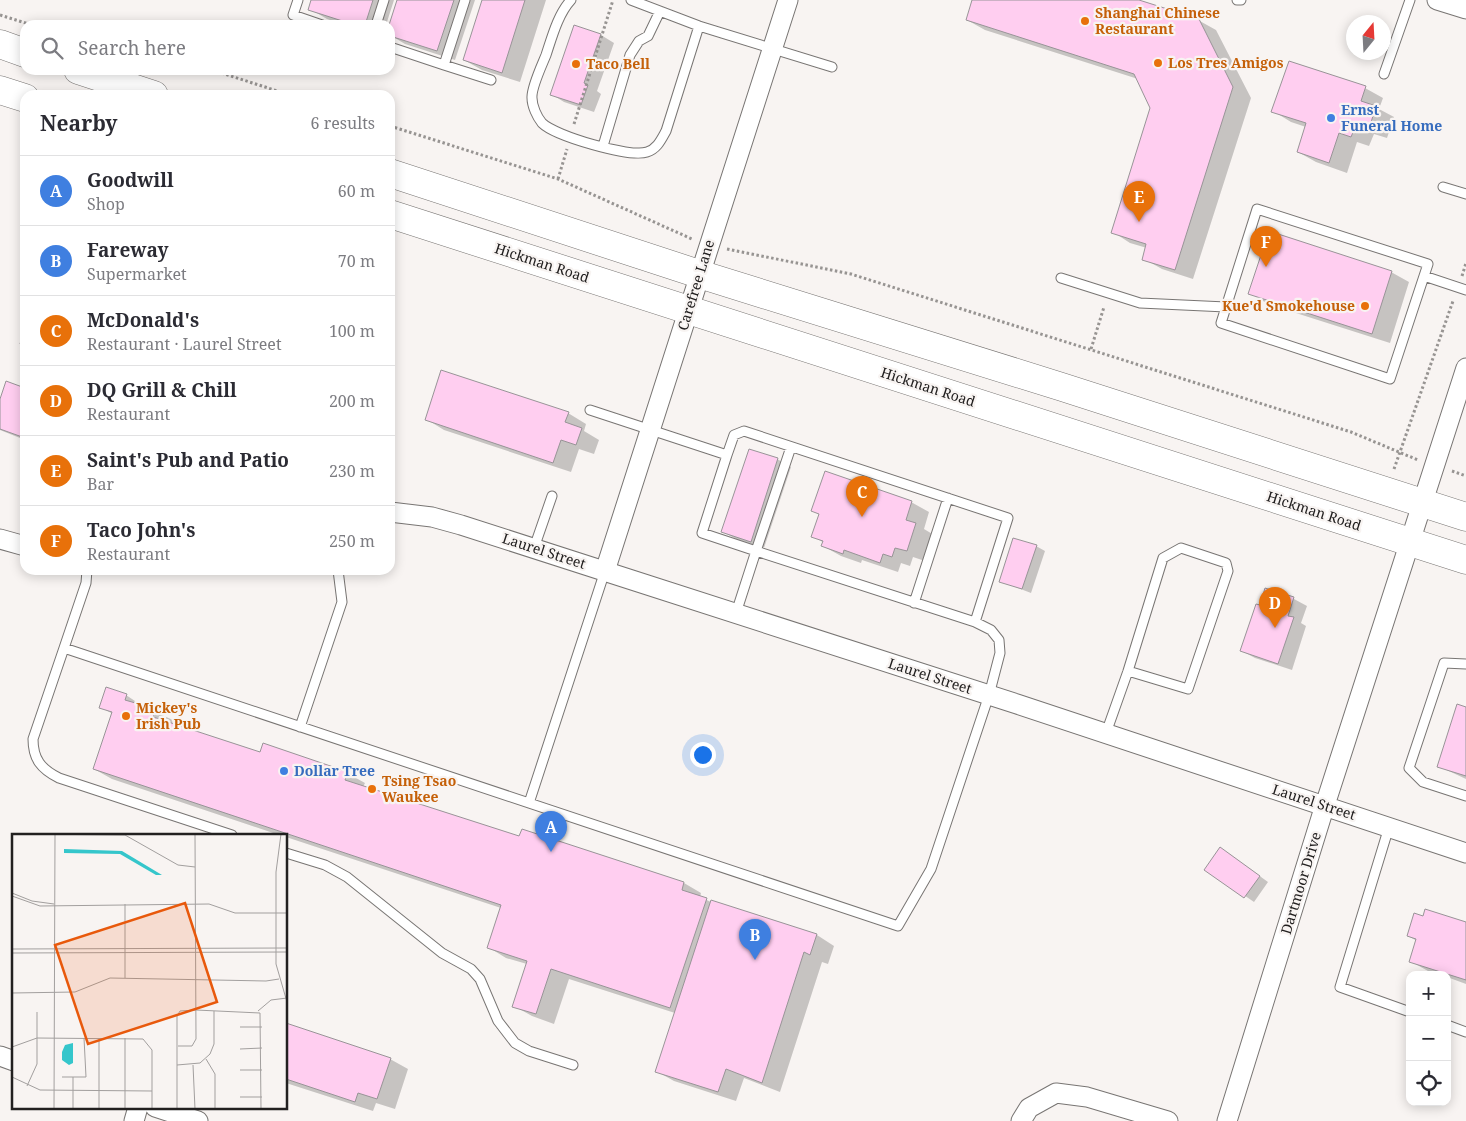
<!DOCTYPE html>
<meta charset="utf-8">
<style>
:root{--surface:#fff;--page:#f7f7f7;--text:#2b2b33;--muted:#7c7c81;--line:#e1e1e2;--accent:#c13568}
body{margin:0;font-family:"Noto Serif",serif;background:var(--page);color:var(--text)}
.controls{position:absolute;right:15px;bottom:15px;display:grid;overflow:hidden;border-radius:10px;box-shadow:0 2px 12px #0003}
.controls button{width:45px;height:45px;display:grid;place-items:center;padding:0;border:0;border-bottom:1px solid var(--line);background:var(--surface);color:var(--text);font:25px sans-serif}
.compass{position:absolute;left:1346px;top:15px;width:45px;height:45px;border-radius:50%;background:var(--surface);box-shadow:0 2px 12px #0003;rotate:18deg}
.you{position:absolute;left:702px;top:754px;width:18px;height:18px;margin:-12px;border:4px solid #fff;border-radius:50%;background:#1a73e8;box-shadow:0 0 0 8px #1a73e833}
.badge{display:grid;place-items:center;width:32px;height:32px;border-radius:50%;background:var(--accent);color:#fff;font-size:16px;font-weight:700}
.pin{position:absolute;translate:-50% -41px;filter:drop-shadow(0 1px 2px #0008)}
.pin::after{content:'';position:absolute;top:26px;width:18px;height:15px;background:inherit;clip-path:polygon(0 0,100% 0,50% 100%)}
.list{margin:0;padding:0;list-style:none}
h2{display:flex;justify-content:space-between;align-items:center;height:65px;margin:0;padding:0 20px;font-size:21px}
h2 small{font-size:16px;font-weight:400;color:var(--muted)}
.list li{display:grid;grid-template-columns:32px 1fr auto;gap:15px;align-items:center;box-sizing:border-box;height:70px;padding:0 20px;border-top:1px solid var(--line)}
.list b{display:block;font-size:19px;white-space:nowrap}
.list p{margin:0;font-size:16px;white-space:nowrap;color:var(--muted)}
.list em{font-size:16px;font-style:normal;color:var(--muted)}
.icon{flex:none;width:28px;height:28px;fill:none;stroke:currentColor;stroke-width:2;stroke-linecap:round;stroke-linejoin:round}
.map{position:relative;flex:none;width:1466px;height:1121px;overflow:hidden}
.search{position:absolute;background:var(--surface);box-shadow:0 2px 12px #0003;left:20px;top:20px;width:375px;height:55px;display:flex;align-items:center;gap:12px;box-sizing:border-box;padding:0 18px;border-radius:15px;color:var(--muted);font-size:19px}
.panel{position:absolute;background:var(--surface);box-shadow:0 2px 12px #0003;left:20px;top:90px;width:375px;height:485px;border-radius:15px}
.map>svg:first-child{display:block}
.shadow{fill:#0003}
.building{fill:#ffcef0;stroke:#989497}
.lines{fill:none;stroke-linecap:round;stroke-linejoin:round}
.service-casing{stroke:#787573;stroke-width:11}
.minor-casing{stroke:#787573;stroke-width:21}
.trunk-casing{stroke:#787573;stroke-width:29}
.path{stroke:#979492;stroke-width:3;stroke-dasharray:2.5 2.5;stroke-linecap:butt}
.service{stroke:#fff;stroke-width:9}
.minor{stroke:#fff;stroke-width:19}
.trunk{stroke:#fff;stroke-width:28}
.food-dot{fill:#e8710a;stroke:#f8f4f2;stroke-width:2}
.shop-dot{fill:#3f7fe0;stroke:#f8f4f2;stroke-width:2}
.labels{text-anchor:middle;stroke-width:4.5;stroke-linejoin:round;paint-order:stroke}
.food-label{font-size:14px;font-weight:bold;fill:#c56008;stroke:#f8f4f2;text-anchor:start}
.shop-label{font-size:14px;font-weight:bold;fill:#366cbe;stroke:#f8f4f2;text-anchor:start}
.street-label{font-size:14px;fill:#222020;stroke:#f8f4f2}
.inset-road{fill:none;stroke:#a29f9e;stroke-width:1}
.view{fill:#e8590c;fill-opacity:0.15;stroke:#e8590c;stroke-width:2.5}
.inset-edge{fill:none;stroke:#222020;stroke-width:2.5}
</style>
<div class="map">
<svg width="1466" height="1121" viewBox="0 0 1466 1121">
<rect width="100%" height="100%" fill="#f8f4f2"/>
<path class="shadow" d="M313,0H394L386,25H345L327,19L310,9Z
M398,0H475L455,60L405,44L390,35Z
M483,0H546L520,82L482,70L464,60Z
M973,0H1135L1198,20L1216,30L1251,98L1193,279L1162,269L1144,259L1147,248L1130,243L1113,232L1152,108L1138,79L985,30L967,20Z
M574,26L601,35L614,43L597,91L601,94L594,112L564,102L551,94Z
M1365,88L1383,98L1379,109L1394,117L1387,138L1374,134L1369,146L1357,142L1347,173L1316,162L1298,152L1306,127L1291,122L1273,111Z
M1391,272L1409,282L1390,343L1268,304L1250,293Z
M25,389V440L0,430V403Z
M568,413L586,424L584,431L599,440L594,454L579,449L571,472L444,430L426,419Z
M777,459L791,467L764,548L736,539L723,532Z
M911,502L929,512L924,529L934,535L925,561L913,557L910,566L901,563L898,572L862,560L861,563L841,556L823,546L824,543L813,536Z
M1036,546L1045,551L1031,593L1000,581Z
M1266,589L1294,599L1307,606L1301,623L1306,626L1292,670L1255,658L1242,651Z
M126,695L144,707L173,720L172,724L261,753L347,773L365,783L363,787L520,838L684,883L701,893L700,897L711,902L817,935L834,946L828,964L822,962L780,1092L744,1078L736,1101L674,1081L656,1071L675,1013L569,979L554,1024L532,1016L514,1006L527,964L506,958L488,947L501,908L286,837V835H279L112,779L94,769L113,714L100,707Z
M1466,709V779L1438,766Z
M1229,854L1268,882L1254,902L1206,869Z
M1424,917L1466,923V984L1447,977V975L1428,971L1410,961L1417,941L1408,936Z
M286,1024L390,1059L408,1069L395,1109L376,1103L373,1111L286,1083Z"/>
<path class="building" d="M311,0H373L365,25H355L308,10Z
M397,0H454L437,51L390,36L389,25Z
M482,0H525L502,73L463,60Z
M972,0H1139L1199,19L1233,87L1175,270L1142,260L1146,244L1111,233L1150,108L1134,74L966,20Z
M574,25L601,34L584,83L588,85L581,105L550,95Z
M1289,61L1366,86L1361,101L1376,106L1369,129L1356,125L1351,137L1339,133L1329,163L1297,152L1306,123L1271,112Z
M1269,231L1392,271L1372,334L1248,294Z
M25,327V346L20,344Z
M441,370L569,412L565,422L582,428L576,445L561,440L553,463L425,420Z
M6,381L25,388V438L0,429V399Z
M749,449L778,458L751,542L721,532Z
M825,471L912,501L906,520L916,523L907,551L895,548L892,557L883,554L880,563L844,550L843,554L821,546L823,541L811,537L819,514L811,511Z
M1013,538L1037,545L1022,589L999,582Z
M1265,588L1294,597L1288,616L1294,617L1278,664L1240,651L1256,604L1260,605Z
M106,687L127,694L125,700L156,709L153,717L260,752L263,743L348,772L345,780L519,836L522,829L684,882L682,890L707,898L670,1008L551,969L536,1014L512,1007L527,961L487,948L501,905L93,769L112,712L99,708Z
M1457,704L1466,707V776L1437,767Z
M1220,847L1260,876L1244,898L1204,870Z
M711,900L817,934L810,955L804,952L762,1083L726,1069L718,1092L655,1072Z
M1425,909L1466,922V980L1409,962L1416,939L1407,936L1414,913L1423,916Z
M286,1023L391,1058L377,1099L358,1093L355,1102L286,1079Z"/>
<g class="lines">
<defs>
<path id="service" d="M298,0L293,15L322,25
M571,0C558,14 552,37 546,55C542,65 531,88 532,98C532,106 537,117 542,123C555,136 630,158 647,152C657,149 661,140 666,131L699,26
M631,0L699,26L832,67
M1237,0H1241
M376,25L384,0
M390,47L444,65L465,0
M444,65L491,80
M1384,74L1410,0
M603,146L630,55L639,41L648,36L660,11
M1443,187L1466,194
M1257,209L1428,264L1390,379L1221,323Z
M1424,276L1466,290
M1061,278L1140,303L1226,307
M590,410L727,455L702,533L756,551L736,613
M727,455L734,435L744,431L1008,518L975,622
M534,548L552,496
M87,570L86,583L64,648L898,926L931,869L989,695L1000,653L999,640L991,630L975,622L756,551L791,447
M914,603L948,498
M64,648L33,739C33,759 41,769 59,778L232,835
M1466,664L1444,663L1409,768L1423,782L1466,796
M300,727L342,602L338,570
M1106,733L1128,671L1188,689L1228,571L1226,563L1181,548L1163,558L1128,671
M529,803L605,571
M1389,827L1340,987L1410,1012
M286,853L325,865L347,877L442,953L471,969L480,979L498,1021L515,1043L529,1051L573,1065
M1447,1025L1466,1032"/>
<path id="minor" d="M1437,0L1466,9
M390,512L432,517L461,525L1017,704L1466,853
M0,539L25,546
M605,571L788,0
M0,1056L14,1061
M155,1107L198,1121
M134,1121L138,1107
M1021,1121L1029,1108L1056,1093L1087,1097L1168,1121
M1227,1121L1325,805L1466,368"/>
<path id="trunk" d="M0,44L25,53
M78,70L154,95
M0,90L25,98
M390,173L699,274L1062,387L1466,517
M390,214L1466,560"/>
</defs>
<use href="#service" class="service-casing"/>
<use href="#minor" class="minor-casing"/>
<use href="#trunk" class="trunk-casing"/>
<path class="path" d="M0,15L32,25
M212,70L290,95
M574,124L613,0
M390,126L558,179L692,239
M558,179L567,149
M727,249L851,274L1351,432L1418,460
M1462,276L1466,263
M1091,349L1104,307
M1394,469L1453,301
M1452,471L1466,476"/>
<use href="#service" class="service"/>
<use href="#minor" class="minor"/>
<use href="#trunk" class="trunk"/>
</g>
<g class="food-dot">
<circle cx="1085" cy="21" r="5"/>
<circle cx="1158" cy="63" r="5"/>
<circle cx="576" cy="64" r="5"/>
<circle cx="1365" cy="306" r="5"/>
<circle cx="126" cy="716" r="5"/>
<circle cx="372" cy="789" r="5"/>
</g>
<g class="shop-dot">
<circle cx="1331" cy="118" r="5"/>
<circle cx="284" cy="771" r="5"/>
</g>
<g class="labels">
<g class="food-label">
<text x="1095" y="18">Shanghai Chinese<tspan x="1095" dy="16">Restaurant</tspan></text>
<text x="1168" y="68">Los Tres Amigos</text>
<text x="586" y="69">Taco Bell</text>
<text x="1355" y="311" text-anchor="end">Kue'd Smokehouse</text>
<text x="136" y="713">Mickey's<tspan x="136" dy="16">Irish Pub</tspan></text>
<text x="382" y="786">Tsing Tsao<tspan x="382" dy="16">Waukee</tspan></text>
</g>
<g class="shop-label">
<text x="1341" y="115">Ernst<tspan x="1341" dy="16">Funeral Home</tspan></text>
<text x="294" y="776">Dollar Tree</text>
</g>
<g class="street-label">
<text transform="translate(542 263) rotate(18)" y="5">Hickman Road</text>
<text transform="translate(696 285) rotate(-73)" y="5">Carefree Lane</text>
<text transform="translate(928 387) rotate(18)" y="5">Hickman Road</text>
<text transform="translate(1314 511) rotate(18)" y="5">Hickman Road</text>
<text transform="translate(544 551) rotate(18)" y="5">Laurel Street</text>
<text transform="translate(930 676) rotate(18)" y="5">Laurel Street</text>
<text transform="translate(1314 802) rotate(18)" y="5">Laurel Street</text>
<text transform="translate(1301 883) rotate(-73)" y="5">Dartmoor Drive</text>
</g>
</g>
<g transform="translate(12 834)">
<rect width="275" height="275" fill="#f8f4f2"/>
<path d="M52,15L110,17L150,41H144L108,20L52,19ZM61,209V229L57,231L50,226V218L53,211Z" fill="#35c6cb"/>
<path class="inset-road" d="M14,0L113,1L166,31L183,33M269,0L264,38V130L275,168M0,59L20,67L42,70M0,62L28,72L197,70L223,79H275M113,70V144M0,115L275,114M0,119L275,118M0,159L63,158L98,144L254,147L267,145M246,177L259,166L275,164M228,193H250M113,204V275M166,212H180L184,205L183,0M0,213L25,204L131,205L140,216V275M228,215L250,214M194,225L203,240V275M165,231L188,229L198,220L202,210V177M181,231L183,275M228,236H250M0,243L28,256L140,257M50,243H74L72,204M61,243V275M15,252L25,230V178M228,263H250M42,275L43,0M87,275V204M165,275V182L168,177L184,176L248,179L249,275"/>
<path class="view" d="M173,69L205,168L76,210L43,111Z"/>
<rect width="275" height="275" class="inset-edge"/>
</g>
</svg>
<div class="controls">
<button>+</button>
<button>−</button>
<button><svg class="icon" aria-label="locate" viewBox="0 0 24 24"><circle cx="12" cy="12" r="6"/><path d="M12 2v4M12 18v4M2 12h4M18 12h4"/></svg></button>
</div>
<svg class="compass" viewBox="-18 -18 36 36"><path d="M0-13l5 13h-10z" fill="#e53935"/><path d="M0 13l5-13h-10z" fill="#7c7c81"/></svg>
<div class="you"></div>
<div class="pin badge" style="left:551px;top:852px;background:#3f7fe0">A</div>
<div class="pin badge" style="left:755px;top:960px;background:#3f7fe0">B</div>
<div class="pin badge" style="left:862px;top:517px;background:#e8710a">C</div>
<div class="pin badge" style="left:1275px;top:628px;background:#e8710a">D</div>
<div class="pin badge" style="left:1139px;top:222px;background:#e8710a">E</div>
<div class="pin badge" style="left:1266px;top:267px;background:#e8710a">F</div>
<div class="search"><svg class="icon" aria-label="search" viewBox="0 0 24 24"><circle cx="10" cy="10" r="6"/><path d="M15 15l6 6"/></svg>Search here</div>
<section class="panel">
<h2>Nearby<small>6 results</small></h2>
<ul class="list">
<li><span class="badge" style="background:#3f7fe0">A</span><div><b>Goodwill</b><p>Shop</p></div><em>60 m</em></li>
<li><span class="badge" style="background:#3f7fe0">B</span><div><b>Fareway</b><p>Supermarket</p></div><em>70 m</em></li>
<li><span class="badge" style="background:#e8710a">C</span><div><b>McDonald's</b><p>Restaurant · Laurel Street</p></div><em>100 m</em></li>
<li><span class="badge" style="background:#e8710a">D</span><div><b>DQ Grill &amp; Chill</b><p>Restaurant</p></div><em>200 m</em></li>
<li><span class="badge" style="background:#e8710a">E</span><div><b>Saint's Pub and Patio</b><p>Bar</p></div><em>230 m</em></li>
<li><span class="badge" style="background:#e8710a">F</span><div><b>Taco John's</b><p>Restaurant</p></div><em>250 m</em></li>
</ul>
</section>
</div>
